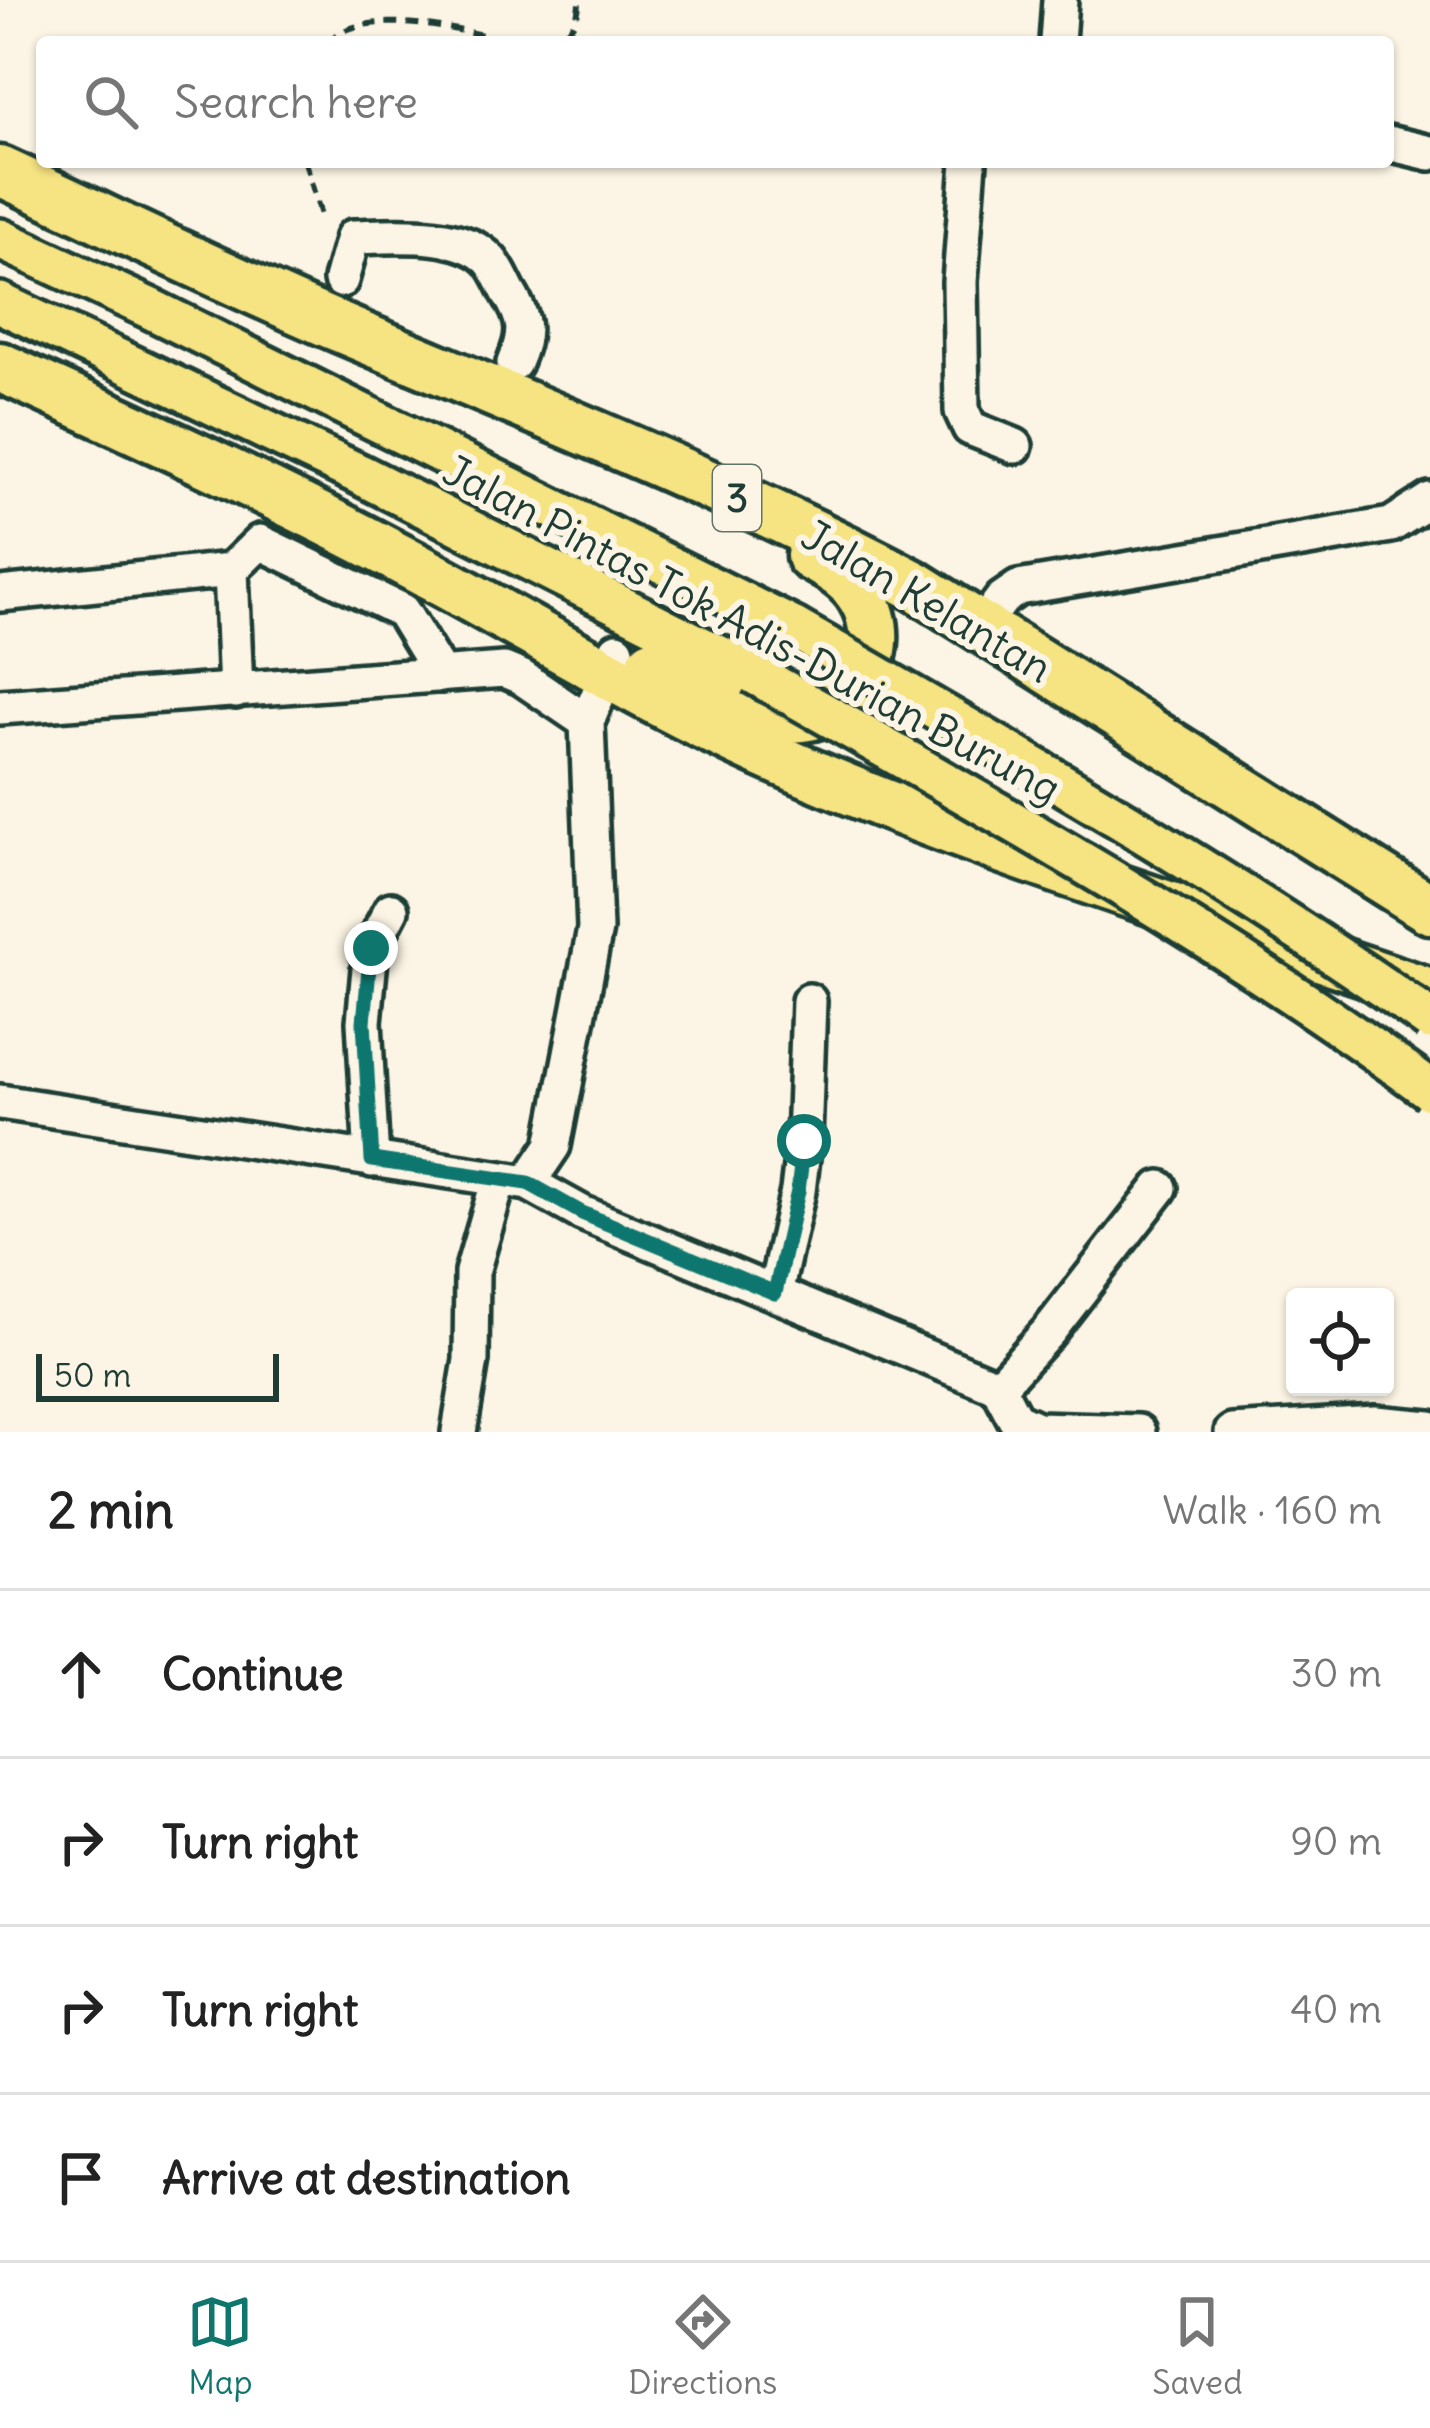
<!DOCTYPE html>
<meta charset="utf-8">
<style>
:root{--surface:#fff;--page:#f6f6f6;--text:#222;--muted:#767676;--line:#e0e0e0;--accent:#0f766e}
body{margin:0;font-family:Delius,sans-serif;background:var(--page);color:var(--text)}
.controls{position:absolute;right:36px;bottom:36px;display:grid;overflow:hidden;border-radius:12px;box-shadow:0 3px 9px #0004}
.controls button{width:108px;height:108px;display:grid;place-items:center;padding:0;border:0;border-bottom:3px solid var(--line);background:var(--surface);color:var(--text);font:60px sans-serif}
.scale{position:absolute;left:36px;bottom:30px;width:243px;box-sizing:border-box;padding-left:12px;border:6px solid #1f3d34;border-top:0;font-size:33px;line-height:42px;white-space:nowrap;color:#1f3d34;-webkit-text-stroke:9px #fcf5e5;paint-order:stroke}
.stop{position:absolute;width:36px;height:36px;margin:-27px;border:9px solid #0f766e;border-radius:50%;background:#fff}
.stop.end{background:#0f766e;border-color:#fff;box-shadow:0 3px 12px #0008}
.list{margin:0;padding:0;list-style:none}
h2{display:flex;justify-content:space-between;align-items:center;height:156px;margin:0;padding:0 48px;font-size:51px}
h2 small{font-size:39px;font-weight:400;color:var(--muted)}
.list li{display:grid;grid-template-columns:78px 1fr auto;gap:36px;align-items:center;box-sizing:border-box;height:168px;padding:0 48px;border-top:3px solid var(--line)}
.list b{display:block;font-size:45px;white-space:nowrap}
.list em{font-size:39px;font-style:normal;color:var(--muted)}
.icon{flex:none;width:66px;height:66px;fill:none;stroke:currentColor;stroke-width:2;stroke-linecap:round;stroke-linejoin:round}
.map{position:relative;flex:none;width:1430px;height:1432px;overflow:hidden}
.search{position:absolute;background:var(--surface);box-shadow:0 3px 9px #0004;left:36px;right:36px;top:36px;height:132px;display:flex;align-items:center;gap:30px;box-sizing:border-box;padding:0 42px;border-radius:12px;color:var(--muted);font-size:45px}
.sheet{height:828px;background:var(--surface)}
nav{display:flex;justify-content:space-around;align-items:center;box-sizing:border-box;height:168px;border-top:3px solid var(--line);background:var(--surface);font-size:33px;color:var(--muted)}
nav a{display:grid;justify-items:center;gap:6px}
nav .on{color:var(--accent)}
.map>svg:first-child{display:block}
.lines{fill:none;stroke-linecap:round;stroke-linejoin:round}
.minor-casing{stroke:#1f3d34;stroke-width:42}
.major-casing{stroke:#1f3d34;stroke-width:48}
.highway-casing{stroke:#1f3d34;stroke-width:57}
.path{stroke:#1f3d34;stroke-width:6;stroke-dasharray:12 9;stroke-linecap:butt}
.minor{stroke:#fcf5e5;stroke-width:33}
.major{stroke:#f6e381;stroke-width:39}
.highway{stroke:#f6e381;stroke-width:48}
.major-bridge-casing{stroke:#1f3d34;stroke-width:48;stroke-linecap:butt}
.major-bridge{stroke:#f6e381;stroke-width:39}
.route{stroke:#0f766e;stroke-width:15}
.labels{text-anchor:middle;stroke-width:12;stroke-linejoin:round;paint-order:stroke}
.shield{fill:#fcf5e5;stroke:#617469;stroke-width:3}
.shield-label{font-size:39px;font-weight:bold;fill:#1f3d34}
.street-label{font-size:42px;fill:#1f3d34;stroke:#fcf5e5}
</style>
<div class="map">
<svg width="1430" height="1432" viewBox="0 0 1430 1432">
<rect width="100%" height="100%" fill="#fcf5e5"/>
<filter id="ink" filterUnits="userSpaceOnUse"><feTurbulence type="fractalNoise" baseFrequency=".00833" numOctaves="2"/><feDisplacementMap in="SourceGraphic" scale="24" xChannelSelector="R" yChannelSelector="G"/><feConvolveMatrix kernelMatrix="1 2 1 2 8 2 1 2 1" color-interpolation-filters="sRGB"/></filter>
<g filter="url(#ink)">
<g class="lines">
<defs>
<path id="minor" d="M1057,42L1060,0
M1388,143L1430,153
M969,162L960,282L962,411L970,428L1015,446
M341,280L353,237C391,236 461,229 490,260C498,269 503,282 509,293C526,321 527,333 514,363
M0,594L231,570
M981,627L1002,599L1018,588L1391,525L1430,500
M236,691L231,570L260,542L402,611L441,675
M0,707L504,670L521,677L587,722
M0,1102L528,1183L553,1146L595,929L587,722L617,650
M372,1160L364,1022L371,948L391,910
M528,1183L582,1213L998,1387L1015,1419L1037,1429L1138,1432
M775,1293L798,1191L804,1141L809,1001
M998,1387L1049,1331L1160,1188
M459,1432L471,1360L472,1272L499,1179
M1232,1432L1375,1423L1430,1428"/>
<path id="major" d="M0,239L149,308L794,628
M0,303L359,474L753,673"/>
<path id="highway" d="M0,171C113,223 226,279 341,328C535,410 730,487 916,586L1430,909
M0,367C135,429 271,490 402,560C527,626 649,703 779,760C990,853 1212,919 1430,993
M652,664C690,680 743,711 783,717C848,725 896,652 862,597C850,577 831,567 811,556"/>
</defs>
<use href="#minor" class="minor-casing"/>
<use href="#major" class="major-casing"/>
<use href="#highway" class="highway-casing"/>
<path class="path" d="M328,42C364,4 467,32 514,42
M547,42C568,33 579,25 579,0
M305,162L323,222"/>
<use href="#minor" class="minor"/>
<use href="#major" class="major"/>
<use href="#highway" class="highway"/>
<defs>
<path id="major-bridge" d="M794,628C1010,752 1226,876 1430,1020
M753,673C984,804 1216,933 1430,1090"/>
</defs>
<use href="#major-bridge" class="major-bridge-casing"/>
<use href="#major-bridge" class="major-bridge"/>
</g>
</g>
<g class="lines" filter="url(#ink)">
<path class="route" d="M371,948L364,1022L372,1160L528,1183L582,1213L775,1293L798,1191L804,1141"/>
</g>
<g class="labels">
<rect class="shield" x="713" y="465" width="48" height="66" rx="9"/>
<g class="shield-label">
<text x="737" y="512">3</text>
</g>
<g class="street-label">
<text transform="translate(927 601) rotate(30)" y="15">Jalan Kelantan</text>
<text transform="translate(752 629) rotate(28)" y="15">Jalan Pintas Tok Adis-Durian Burung</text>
</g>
</g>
</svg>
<div class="controls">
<button><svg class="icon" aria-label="locate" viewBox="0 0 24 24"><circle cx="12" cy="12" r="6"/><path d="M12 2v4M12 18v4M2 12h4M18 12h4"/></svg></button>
</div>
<div class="scale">50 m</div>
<div class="stop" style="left:804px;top:1141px"></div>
<div class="stop end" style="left:371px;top:948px"></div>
<div class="search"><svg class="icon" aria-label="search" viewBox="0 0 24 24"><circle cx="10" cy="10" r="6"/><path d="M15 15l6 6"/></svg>Search here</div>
</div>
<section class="sheet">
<h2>2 min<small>Walk · 160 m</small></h2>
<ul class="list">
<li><svg class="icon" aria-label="ahead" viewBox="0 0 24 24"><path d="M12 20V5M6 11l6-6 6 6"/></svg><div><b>Continue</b></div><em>30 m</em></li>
<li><svg class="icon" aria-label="right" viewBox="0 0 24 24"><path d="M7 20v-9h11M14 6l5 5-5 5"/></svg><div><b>Turn right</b></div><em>90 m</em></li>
<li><svg class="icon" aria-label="right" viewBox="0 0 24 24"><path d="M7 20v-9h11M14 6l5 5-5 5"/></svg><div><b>Turn right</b></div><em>40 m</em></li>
<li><svg class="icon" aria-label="arrive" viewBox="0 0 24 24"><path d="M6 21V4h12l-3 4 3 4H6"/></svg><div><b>Arrive at destination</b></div></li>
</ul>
</section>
<nav>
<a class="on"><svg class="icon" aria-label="map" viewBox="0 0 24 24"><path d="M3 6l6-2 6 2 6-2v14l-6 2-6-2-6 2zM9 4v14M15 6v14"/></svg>Map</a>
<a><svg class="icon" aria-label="directions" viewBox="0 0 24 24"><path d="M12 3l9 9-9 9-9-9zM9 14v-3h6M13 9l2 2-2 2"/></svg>Directions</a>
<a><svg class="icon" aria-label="saved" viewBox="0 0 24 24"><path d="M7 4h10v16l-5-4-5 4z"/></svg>Saved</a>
</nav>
